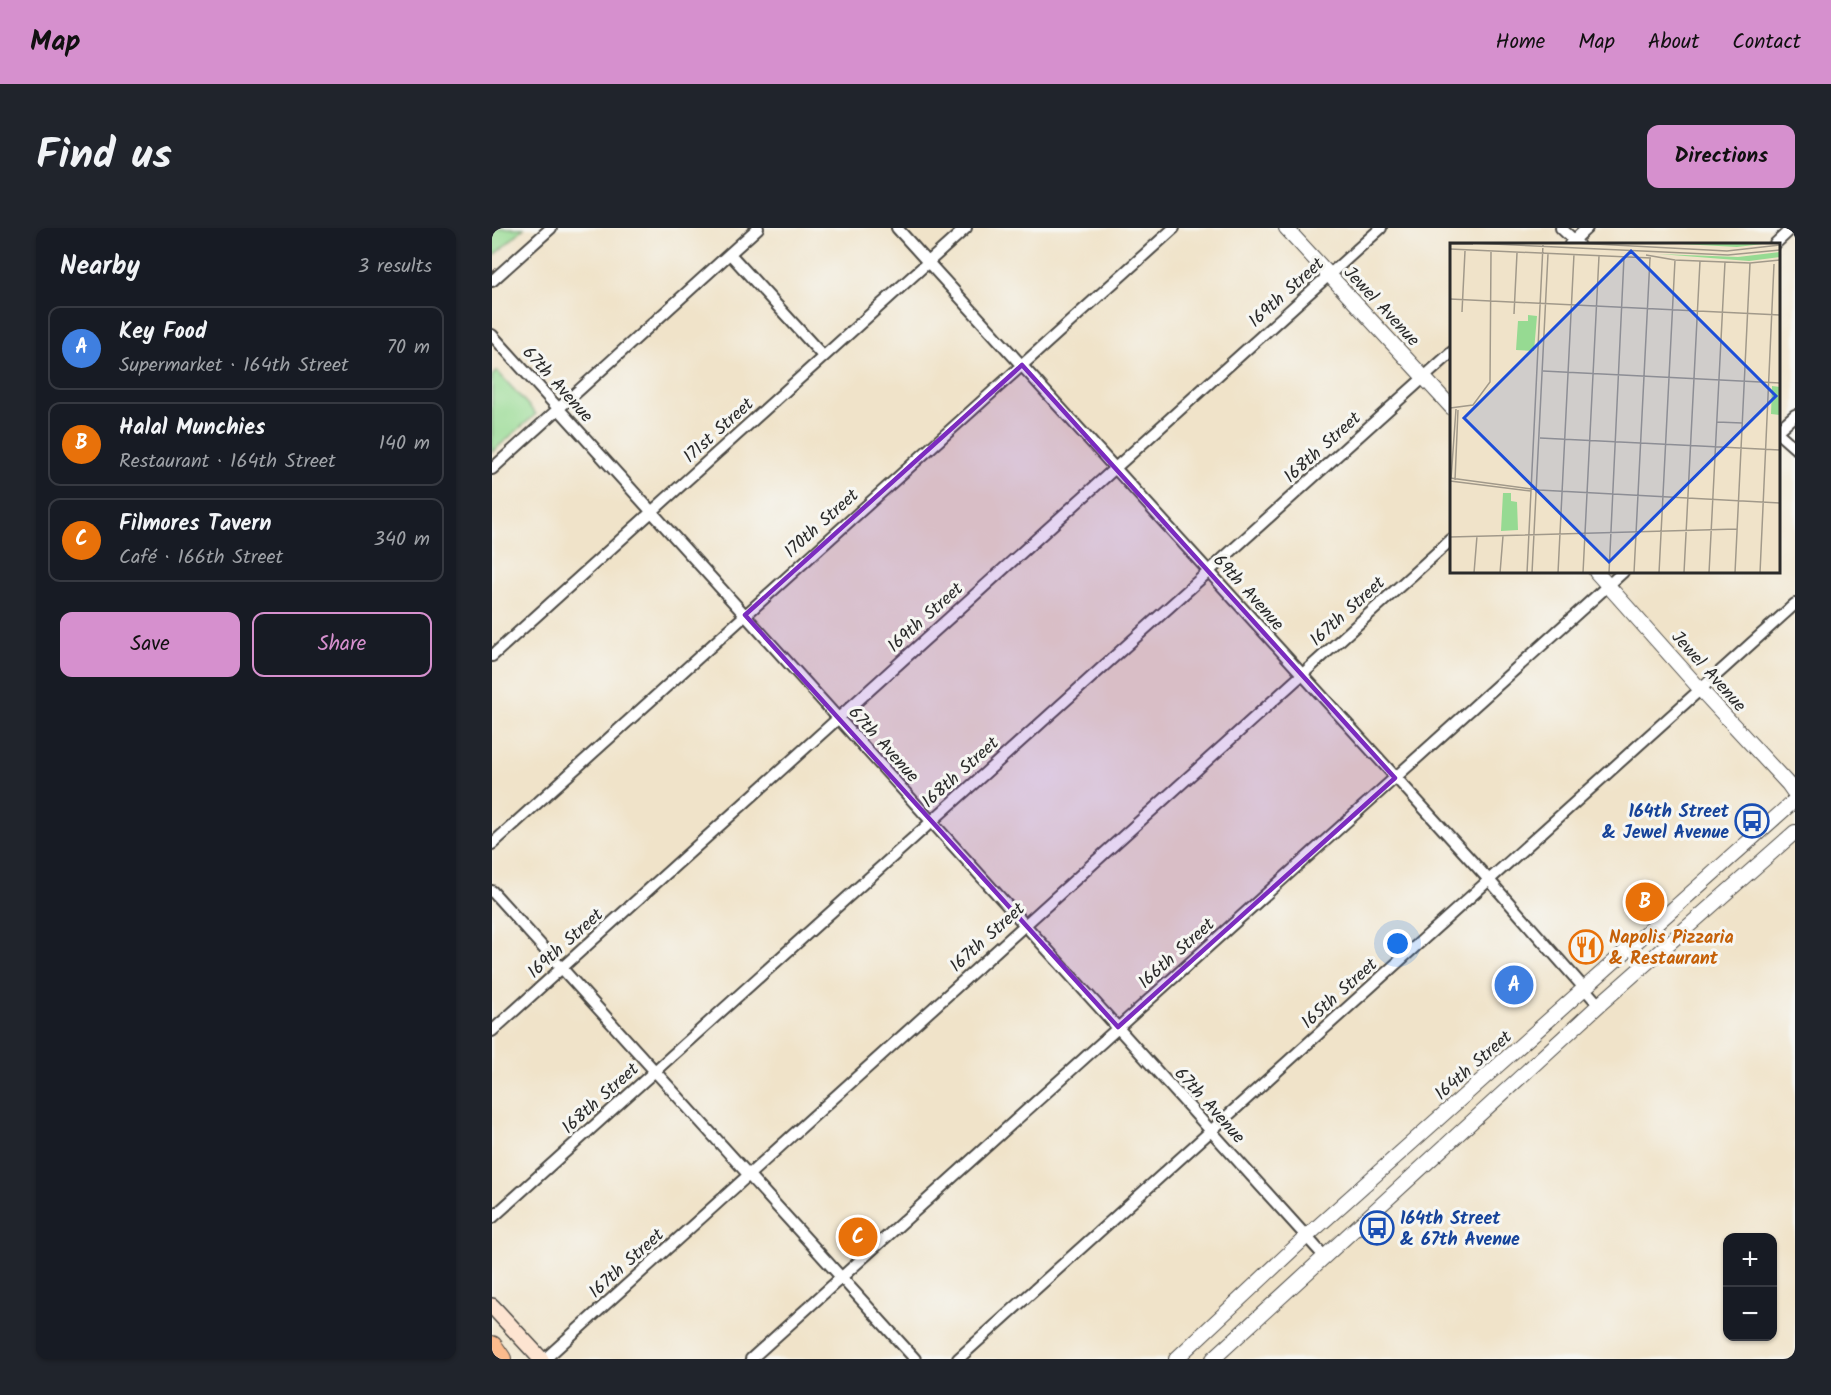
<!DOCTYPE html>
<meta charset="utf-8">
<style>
:root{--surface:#171b24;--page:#20242c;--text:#f1f3f6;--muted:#9ea1a6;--line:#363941;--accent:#d690ce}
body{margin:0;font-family:Kalam,sans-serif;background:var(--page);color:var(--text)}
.controls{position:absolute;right:18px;bottom:18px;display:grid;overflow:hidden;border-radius:12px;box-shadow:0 2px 4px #0004}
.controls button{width:54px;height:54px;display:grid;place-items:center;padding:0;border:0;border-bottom:2px solid var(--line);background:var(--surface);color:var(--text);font:30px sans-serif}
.you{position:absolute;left:906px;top:716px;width:21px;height:21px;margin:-15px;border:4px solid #fff;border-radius:50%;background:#1a73e8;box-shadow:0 0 0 9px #1a73e833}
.badge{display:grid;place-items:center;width:39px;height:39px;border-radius:50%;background:var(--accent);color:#fff;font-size:20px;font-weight:700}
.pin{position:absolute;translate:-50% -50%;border:3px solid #fff;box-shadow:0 2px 6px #0006}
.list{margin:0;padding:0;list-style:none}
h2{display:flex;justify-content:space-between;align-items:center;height:78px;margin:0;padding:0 24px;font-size:26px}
h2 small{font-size:20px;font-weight:400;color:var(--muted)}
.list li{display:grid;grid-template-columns:39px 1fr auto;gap:18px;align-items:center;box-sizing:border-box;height:84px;margin:0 12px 12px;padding:0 12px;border:2px solid var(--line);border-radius:12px}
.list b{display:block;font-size:22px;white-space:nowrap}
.list p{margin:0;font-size:20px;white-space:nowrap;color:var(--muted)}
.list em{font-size:20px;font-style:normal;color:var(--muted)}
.actions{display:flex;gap:12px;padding:18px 24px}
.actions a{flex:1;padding:14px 0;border:2px solid var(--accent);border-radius:12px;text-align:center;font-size:21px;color:var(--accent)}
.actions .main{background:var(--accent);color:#111}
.map{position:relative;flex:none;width:1303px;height:1131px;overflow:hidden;border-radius:12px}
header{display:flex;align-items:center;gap:36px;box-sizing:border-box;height:84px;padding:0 30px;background:var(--accent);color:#111}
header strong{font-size:28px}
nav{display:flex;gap:33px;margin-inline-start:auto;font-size:21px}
.intro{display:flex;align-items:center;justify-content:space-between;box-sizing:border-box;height:144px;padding:0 36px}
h1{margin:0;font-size:42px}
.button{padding:15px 27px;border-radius:12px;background:var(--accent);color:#111;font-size:21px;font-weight:700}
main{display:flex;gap:36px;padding:0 36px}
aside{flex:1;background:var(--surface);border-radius:12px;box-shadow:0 2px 4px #0004}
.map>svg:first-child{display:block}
.green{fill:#96da92;stroke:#60825e;stroke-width:1.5}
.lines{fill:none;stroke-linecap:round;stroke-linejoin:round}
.minor-casing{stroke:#494743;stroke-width:14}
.tertiary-casing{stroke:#494743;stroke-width:16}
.secondary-casing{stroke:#494743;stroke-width:18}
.motorway-casing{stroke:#494743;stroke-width:22}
.minor{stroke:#fff;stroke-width:10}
.tertiary{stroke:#fff;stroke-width:14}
.secondary{stroke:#fde4d1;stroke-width:15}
.motorway{stroke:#fbbb8d;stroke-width:20}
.marked{fill:#7b2cbf;fill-opacity:0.2;stroke:#7b2cbf;stroke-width:4.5;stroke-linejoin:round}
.labels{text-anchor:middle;stroke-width:6;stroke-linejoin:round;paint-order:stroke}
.street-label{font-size:18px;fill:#2b2b2b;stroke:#f6f6f2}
.transit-label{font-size:18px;font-weight:bold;fill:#164399;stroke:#f6f6f2;text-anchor:end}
.food-label{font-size:18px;font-weight:bold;fill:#c56008;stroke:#f6f6f2;text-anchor:start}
.inset-road{fill:none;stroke:#a1998a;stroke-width:1.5}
.view{fill:#1d4ed8;fill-opacity:0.15;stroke:#1d4ed8;stroke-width:3}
.inset-edge{fill:none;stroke:#2b2b2b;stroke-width:3}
</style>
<header>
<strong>Map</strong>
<nav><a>Home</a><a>Map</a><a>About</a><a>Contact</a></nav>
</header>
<div class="intro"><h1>Find us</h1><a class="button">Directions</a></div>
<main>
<aside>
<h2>Nearby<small>3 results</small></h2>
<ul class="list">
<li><span class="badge" style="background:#3f7fe0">A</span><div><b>Key Food</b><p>Supermarket · 164th Street</p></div><em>70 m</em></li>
<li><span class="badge" style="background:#e8710a">B</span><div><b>Halal Munchies</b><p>Restaurant · 164th Street</p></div><em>140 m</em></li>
<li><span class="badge" style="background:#e8710a">C</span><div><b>Filmores Tavern</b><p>Café · 166th Street</p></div><em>340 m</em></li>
</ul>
<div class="actions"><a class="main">Save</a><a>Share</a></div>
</aside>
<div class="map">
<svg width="1303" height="1131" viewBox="0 0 1303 1131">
<rect width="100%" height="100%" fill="#f6f6f2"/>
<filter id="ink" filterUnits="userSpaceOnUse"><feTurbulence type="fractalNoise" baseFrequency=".0167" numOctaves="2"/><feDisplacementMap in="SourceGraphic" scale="12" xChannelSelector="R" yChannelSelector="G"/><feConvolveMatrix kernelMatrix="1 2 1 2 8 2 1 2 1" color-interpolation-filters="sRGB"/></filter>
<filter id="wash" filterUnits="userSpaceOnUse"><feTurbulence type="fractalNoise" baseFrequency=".008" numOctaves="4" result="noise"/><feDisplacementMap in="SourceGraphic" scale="24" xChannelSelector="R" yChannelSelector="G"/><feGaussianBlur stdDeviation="1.35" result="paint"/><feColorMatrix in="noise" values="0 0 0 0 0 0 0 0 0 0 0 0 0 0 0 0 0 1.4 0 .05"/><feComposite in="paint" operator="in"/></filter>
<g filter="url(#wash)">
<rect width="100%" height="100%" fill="#f0e3c9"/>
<path class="green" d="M0,0H32L0,29Z
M5,143L44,186L0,224V148Z"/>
</g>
<g filter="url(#ink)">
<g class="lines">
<defs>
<path id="minor" d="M405,0L997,652L1107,777
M1069,0L1086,16
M1078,16L1095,0
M1283,16L1300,0
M238,26L331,128
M0,53L59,0
M0,107L832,1028
M1286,202L1303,187
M1286,205L1303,220
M0,241L266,0
M0,428L474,0
M0,616L682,0
M0,663L423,1131
M0,803L889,0
M0,990L960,124
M53,1131L960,311
M259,1131L1131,344
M466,1131L1303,376"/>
<path id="tertiary" d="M794,0L960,180
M1104,344L1209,462L1296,556L1303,566
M684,1131L814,1009L1303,572
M721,1131L1107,777L1303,604"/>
<path id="secondary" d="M0,1078L49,1131"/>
<path id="motorway" d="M0,1118L9,1131"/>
</defs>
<use href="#minor" class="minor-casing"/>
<use href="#tertiary" class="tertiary-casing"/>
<use href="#secondary" class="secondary-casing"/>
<use href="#motorway" class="motorway-casing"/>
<use href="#minor" class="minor"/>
<use href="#tertiary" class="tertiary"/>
<use href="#secondary" class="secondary"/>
<use href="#motorway" class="motorway"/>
</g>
</g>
<path class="marked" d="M530,137L903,550L626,799L253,387Z"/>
<defs>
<symbol id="bus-ring" viewBox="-11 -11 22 22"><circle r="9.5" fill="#f6f6f2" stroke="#1a4fb4" stroke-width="1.5"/><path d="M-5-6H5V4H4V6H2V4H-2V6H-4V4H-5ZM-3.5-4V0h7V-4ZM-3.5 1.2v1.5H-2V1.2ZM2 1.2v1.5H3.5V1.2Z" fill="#1a4fb4"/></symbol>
<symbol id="restaurant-ring" viewBox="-11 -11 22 22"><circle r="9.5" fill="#f6f6f2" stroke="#e8710a" stroke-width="1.5"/><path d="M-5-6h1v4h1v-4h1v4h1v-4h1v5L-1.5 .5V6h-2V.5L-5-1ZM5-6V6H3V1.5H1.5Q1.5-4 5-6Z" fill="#e8710a"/></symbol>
</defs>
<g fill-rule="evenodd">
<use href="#bus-ring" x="1241" y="574" width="38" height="38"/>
<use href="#restaurant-ring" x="1075" y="700" width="38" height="38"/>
<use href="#bus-ring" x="866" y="981" width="38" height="38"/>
</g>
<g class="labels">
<g class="street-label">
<text transform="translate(794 64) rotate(-42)" y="6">169th Street</text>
<text transform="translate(890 78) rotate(47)" y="6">Jewel Avenue</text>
<text transform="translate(66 156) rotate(48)" y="6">67th Avenue</text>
<text transform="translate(226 202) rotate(-42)" y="6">171st Street</text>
<text transform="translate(830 219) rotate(-42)" y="6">168th Street</text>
<text transform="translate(329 295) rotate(-42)" y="6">170th Street</text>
<text transform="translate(757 364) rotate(48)" y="6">69th Avenue</text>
<text transform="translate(855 383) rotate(-42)" y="6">167th Street</text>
<text transform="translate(433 389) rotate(-42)" y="6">169th Street</text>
<text transform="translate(1217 443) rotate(48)" y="6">Jewel Avenue</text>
<text transform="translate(392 516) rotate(48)" y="6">67th Avenue</text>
<text transform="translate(468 544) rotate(-42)" y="6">168th Street</text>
<text transform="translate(495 709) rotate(-42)" y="6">167th Street</text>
<text transform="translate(73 715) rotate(-42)" y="6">169th Street</text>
<text transform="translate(684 725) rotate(-42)" y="6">166th Street</text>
<text transform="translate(847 765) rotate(-42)" y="6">165th Street</text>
<text transform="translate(981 837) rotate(-41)" y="6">164th Street</text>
<text transform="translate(108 870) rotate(-42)" y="6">168th Street</text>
<text transform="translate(718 877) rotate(48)" y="6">67th Avenue</text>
<text transform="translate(134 1035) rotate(-42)" y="6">167th Street</text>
</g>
<g class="transit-label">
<text x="1237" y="589">164th Street<tspan x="1237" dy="21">&amp; Jewel Avenue</tspan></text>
<text x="908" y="996" text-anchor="start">164th Street<tspan x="908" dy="21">&amp; 67th Avenue</tspan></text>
</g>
<g class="food-label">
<text x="1117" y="715">Napolis Pizzaria<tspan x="1117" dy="21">&amp; Restaurant</tspan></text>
</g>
</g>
<g transform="translate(958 15)">
<rect width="330" height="330" fill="#f0e3c9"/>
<path d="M213,0H321L287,4ZM330,9V14L299,18L209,11L288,14ZM78,72L87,73L84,108L66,107L68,78H78ZM322,143L330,144V172L321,171ZM53,250H61V258L67,259L68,287L51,288Z" fill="#96da92"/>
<path class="inset-road" d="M21,0L278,12L330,7M126,0L277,8L330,2M0,1H23M0,6L201,15M196,12L225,17M224,17L300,20L330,17M0,56L330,72M12,69L15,8M64,71L67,10M93,128L330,140M0,165L23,162L40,139L41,9M267,179L292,180M90,195L330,207M0,235L89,247L330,260M1,236L6,166M5,237L8,167M0,238L81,248M0,294L287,286M24,330L27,293M50,330L53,293M77,330L93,2M82,330L98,11M108,330L124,11M133,330L149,13M159,330L174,14M184,330L200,15M209,330L225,17M234,330L250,18M259,330L275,19M285,330L300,20M310,330L324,21"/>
<path class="view" d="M181,8L326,153L159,319L14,175Z"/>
<rect width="330" height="330" class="inset-edge"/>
</g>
</svg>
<div class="controls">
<button>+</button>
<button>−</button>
</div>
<div class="you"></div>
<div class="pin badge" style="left:1022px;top:757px;background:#3f7fe0">A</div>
<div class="pin badge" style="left:1153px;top:674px;background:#e8710a">B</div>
<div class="pin badge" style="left:366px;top:1009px;background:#e8710a">C</div>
</div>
</main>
